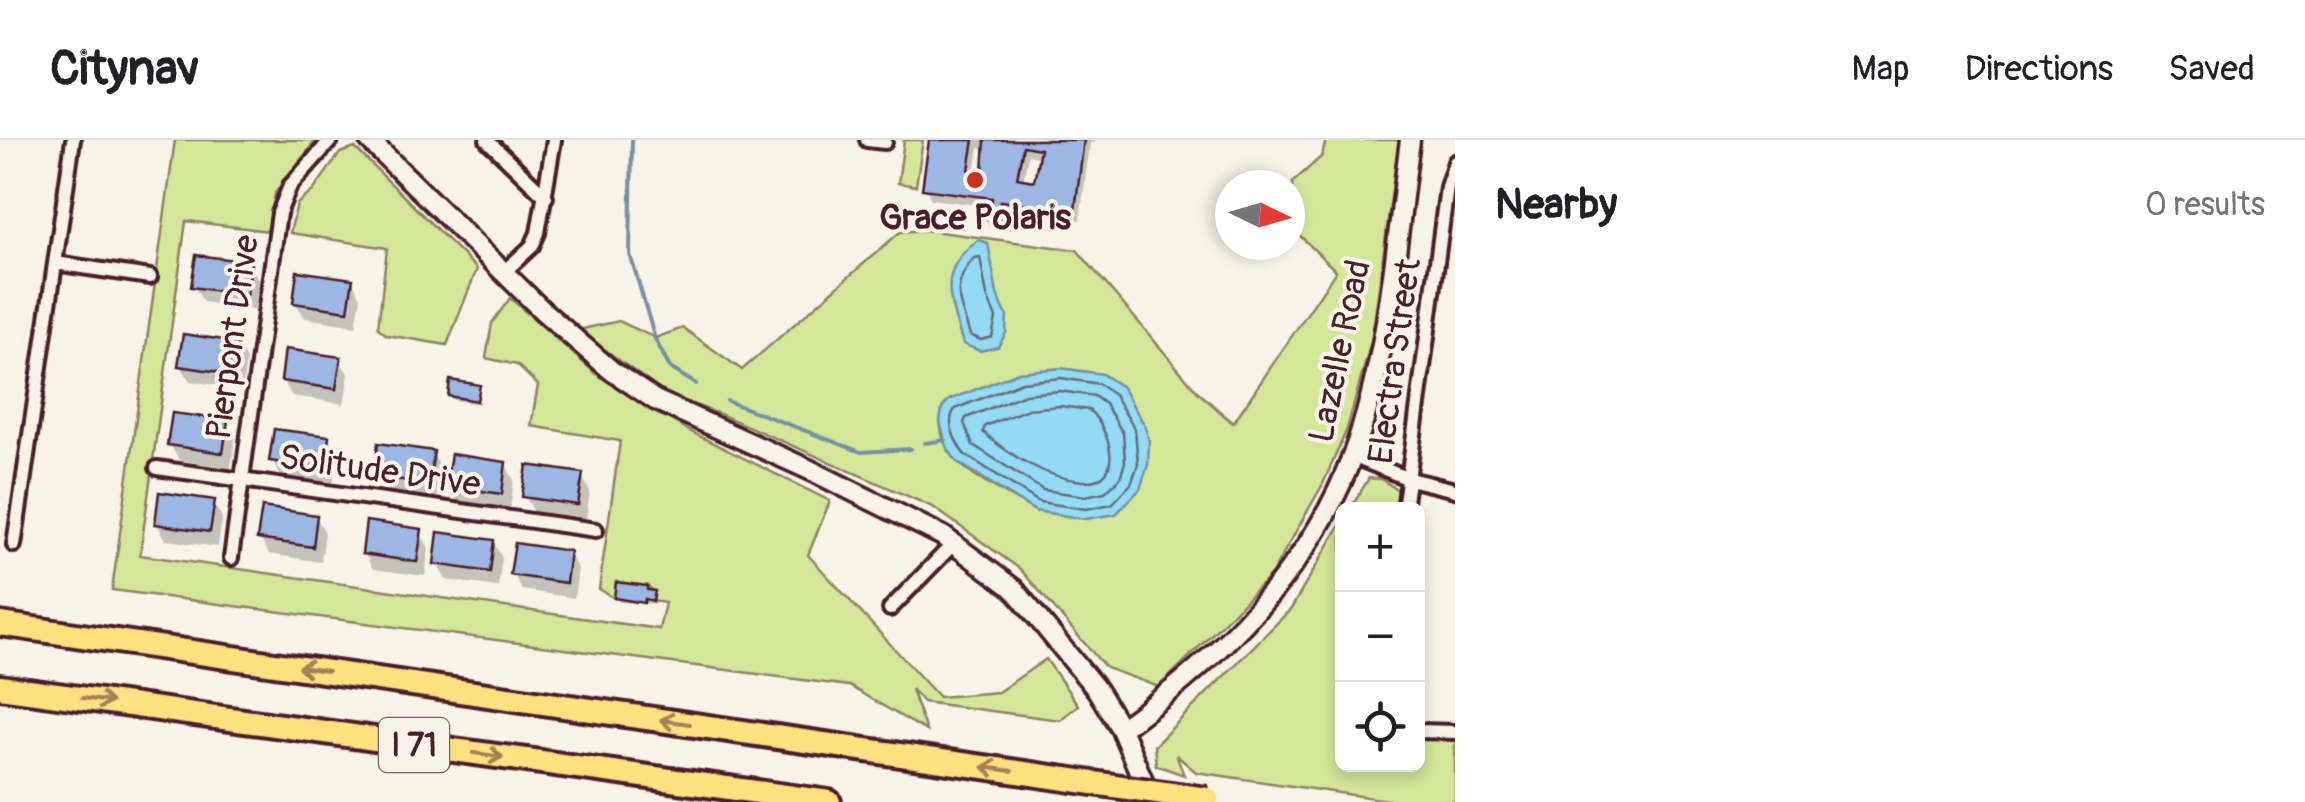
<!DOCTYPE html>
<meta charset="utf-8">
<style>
:root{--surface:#fff;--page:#f2f2f2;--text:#202124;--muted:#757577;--line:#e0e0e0}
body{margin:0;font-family:Pangolin,sans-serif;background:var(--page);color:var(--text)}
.controls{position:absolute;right:30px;bottom:30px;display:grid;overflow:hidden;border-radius:15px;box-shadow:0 5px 15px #0003}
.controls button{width:90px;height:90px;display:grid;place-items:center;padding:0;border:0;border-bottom:2px solid var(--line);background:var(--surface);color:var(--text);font:50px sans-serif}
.compass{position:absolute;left:1215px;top:30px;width:90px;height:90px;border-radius:50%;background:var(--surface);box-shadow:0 5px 15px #0003;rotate:95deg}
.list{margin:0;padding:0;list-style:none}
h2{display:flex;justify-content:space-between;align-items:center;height:130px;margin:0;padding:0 40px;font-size:42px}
h2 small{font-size:32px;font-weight:400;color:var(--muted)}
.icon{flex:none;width:55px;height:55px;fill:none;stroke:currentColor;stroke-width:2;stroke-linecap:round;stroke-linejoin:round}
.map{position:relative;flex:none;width:1455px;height:662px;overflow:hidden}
header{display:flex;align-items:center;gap:60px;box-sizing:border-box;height:140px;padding:0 50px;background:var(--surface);border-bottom:2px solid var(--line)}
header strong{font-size:48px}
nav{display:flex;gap:55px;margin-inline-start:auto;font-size:35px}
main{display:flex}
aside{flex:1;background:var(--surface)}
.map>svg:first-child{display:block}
.green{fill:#d4e699;stroke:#8f8262;stroke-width:2.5;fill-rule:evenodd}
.water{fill:#92dbf3;stroke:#7590a3;stroke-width:2.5}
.shadow{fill:#0003;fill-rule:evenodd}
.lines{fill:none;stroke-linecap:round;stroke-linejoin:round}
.shore{stroke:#676a7b;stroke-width:2.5}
.stream{stroke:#7590a3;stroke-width:4}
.building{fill:#9cb7e3;stroke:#4a1f2b;stroke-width:2.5;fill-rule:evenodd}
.street-casing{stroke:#4a1f2b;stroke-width:20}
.secondary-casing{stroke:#4a1f2b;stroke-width:25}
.highway-casing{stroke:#4a1f2b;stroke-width:30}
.street{stroke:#f7f3e8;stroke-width:12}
.secondary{stroke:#f7f3e8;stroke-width:18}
.highway{stroke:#fde080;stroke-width:22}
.highway-bridge-casing{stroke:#4a1f2b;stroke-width:30;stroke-linecap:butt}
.highway-bridge{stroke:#fde080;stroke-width:22}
.oneway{stroke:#a48056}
.poi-dot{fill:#c8321e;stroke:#f7f3e8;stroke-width:4}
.labels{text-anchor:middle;stroke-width:8;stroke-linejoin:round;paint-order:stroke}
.shield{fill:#f7f3e8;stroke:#7e5f64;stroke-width:2.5}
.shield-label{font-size:32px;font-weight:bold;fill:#4a1f2b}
.poi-label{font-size:35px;font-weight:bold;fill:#4a1f2b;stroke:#f7f3e8}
.street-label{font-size:35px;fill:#4a1f2b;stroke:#f7f3e8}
</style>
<header>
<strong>Citynav</strong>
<nav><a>Map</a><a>Directions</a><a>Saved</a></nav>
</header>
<main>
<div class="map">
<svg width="1455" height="662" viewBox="0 0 1455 662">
<rect width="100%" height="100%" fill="#f7f3e8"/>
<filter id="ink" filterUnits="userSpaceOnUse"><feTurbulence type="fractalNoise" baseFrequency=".01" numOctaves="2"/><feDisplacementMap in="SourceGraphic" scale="20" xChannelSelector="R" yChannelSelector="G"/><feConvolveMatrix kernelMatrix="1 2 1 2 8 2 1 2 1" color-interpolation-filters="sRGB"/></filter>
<g filter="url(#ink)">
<path class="green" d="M175,0H316L275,53L269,91L186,81L140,415L659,489L665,463L653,461L654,451L647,446L617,442L614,458L599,449L620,301L531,286L538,245L517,225L486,218L492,183L510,158L595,233L687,290L830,361L808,415L939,557L998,552L1046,519L1078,565L1060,580L923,562L911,549L926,591L849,546L112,450Z
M904,0H923L916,46L898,43Z
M1326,0H1399L1372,198L1347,289L1323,344L1271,435L1159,547L1106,528L1020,429L933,367L722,275L665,254L578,190L619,181L655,198L683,188L742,230L900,92L924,90L1077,110L1198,252L1233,283L1336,131L1290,86L1293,42L1322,16ZM1019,232L1035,371C1015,358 968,335 954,318C941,303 934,275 950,260Z
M355,8L477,129L447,205L387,195L378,188L387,108L290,93L297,64L313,51L340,13Z
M1369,338L1381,339L1398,350L1396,369H1350Z
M1342,382V624H1418V597L1455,598V662H1401L1196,632L1176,615L1184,635L1156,625L1154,606L1291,469Z"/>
<path class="water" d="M978,100L988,103L997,154L1007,176L1006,193L998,207L980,211L963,204C950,161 935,131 978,100Z
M1061,228L1102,234L1122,247L1144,284L1149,301L1148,325L1140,349L1116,374L1086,379L1035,371L956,321L947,307L940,282L942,268L949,260L1019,232Z"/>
<path class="shadow" d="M931,0H1096L1095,3H1090L1080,80L1005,70L1004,76L1012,90L990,87L983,76L993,73L994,67L931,59L925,48ZM979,8L988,9L985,35L975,33ZM1028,15L1041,18L1036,44L1023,42Z
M250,125L259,141L255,170L203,162L194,146Z
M352,141L361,157L356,186L305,178L295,162Z
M237,204L246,220L242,249L190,241L181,226Z
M339,219L349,235L344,264L292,256L283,241Z
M478,247L479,264L453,260L450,256Z
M226,283L235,299L231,328L179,320L170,304Z
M328,299L337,315L333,344L281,336L272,320Z
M432,314L442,329L437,358L385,351L376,335Z
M505,324L514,340L510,369L458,362L449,346Z
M581,335L590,351L586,380L534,372L525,356Z
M213,362L222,378L218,407L166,400L157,384Z
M316,377L325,393L321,422L269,414L260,399Z
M420,392L429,408L425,436L373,429L364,413Z
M493,402L502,418L498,447L446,440L437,424Z
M569,413L578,429L574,458L522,450L513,434Z
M648,453L653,454L655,464L619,462L616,458Z"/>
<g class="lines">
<path class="shore" d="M980,117L987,156L996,178L992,197L981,200L970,195C960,162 949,147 974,118Z
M1061,238L1099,244L1114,255L1135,289L1138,324L1131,344L1112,364L1086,369L1039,362L964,314C955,301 945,283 955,269L1022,242Z
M1060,251L1094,256L1105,264L1123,293L1125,322L1120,338L1105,352L1085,356L1043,350L973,305L964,283L966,278L1025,254Z
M1060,266L1089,270C1110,289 1127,344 1082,341C1046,338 1009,315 983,292L985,286L1028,269Z"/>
<path class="stream" d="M632,0L630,114L655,199L670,228L696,244
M727,261L861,312L911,309
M925,303L945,300"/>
</g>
<path class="building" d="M929,0H974L969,30L983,32L985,0H1084L1075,70L1000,61L999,73L1008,74L1007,80L981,77L982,69L991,70L992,58L922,49ZM1023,6L1040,9L1034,41L1017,38Z
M196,115L251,122L247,155L191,147Z
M297,131L353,139L348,171L293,163Z
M183,194L238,202L234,234L178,226Z
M285,209L341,217L336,249L281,241Z
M450,240L480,245L477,261L448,256Z
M172,273L228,280L223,313L167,305Z
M274,289L329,296L325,329L269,321Z
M378,303L434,311L429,344L374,336Z
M451,314L506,322L502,354L446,346Z
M527,325L583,333L578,365L522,357Z
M159,352L215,360L210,392L155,384Z
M262,367L317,375L313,407L257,399Z
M366,381L422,389L417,422L362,414Z
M438,392L494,400L490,432L434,424Z
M515,403L570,411L566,443L510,435Z
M616,442L647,446V450L655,451L653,461L645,459L644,463L614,458Z"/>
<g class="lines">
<defs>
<path id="street" d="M487,0L546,57
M867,0L885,2
M55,123L150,137
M504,132L532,106L538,93L554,0
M1352,316L1409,339L1455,350
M157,328L596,390
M1404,370L1447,47L1455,22
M14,405L73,0
M231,418L279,73L290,46L331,0
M890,469L954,403
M1418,591L1455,592"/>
<path id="secondary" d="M369,0L544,172L612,231L655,260L810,330L943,396L1014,449L1097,550L1121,589L1150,657
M1121,589C1218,519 1311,430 1353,314C1389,214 1396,104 1410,0"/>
<path id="highway" d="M0,484L1093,643
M0,547L829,662"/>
</defs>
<use href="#street" class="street-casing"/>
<use href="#secondary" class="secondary-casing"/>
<use href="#highway" class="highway-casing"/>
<use href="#street" class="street"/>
<use href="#secondary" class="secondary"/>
<use href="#highway" class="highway"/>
<defs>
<path id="highway-bridge" d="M1093,643L1207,659"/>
</defs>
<use href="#highway-bridge" class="highway-bridge-casing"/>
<use href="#highway-bridge" class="highway-bridge"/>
</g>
<defs><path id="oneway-shaft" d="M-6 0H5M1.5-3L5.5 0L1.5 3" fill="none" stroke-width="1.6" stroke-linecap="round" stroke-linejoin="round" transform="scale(2.5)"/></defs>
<g class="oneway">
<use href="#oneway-shaft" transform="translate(313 529) rotate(-172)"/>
<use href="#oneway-shaft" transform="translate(97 560) rotate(8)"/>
<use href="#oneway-shaft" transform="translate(675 582) rotate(-172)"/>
<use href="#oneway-shaft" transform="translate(488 615) rotate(8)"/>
<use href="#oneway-shaft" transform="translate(997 629) rotate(-172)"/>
</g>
</g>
<circle class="poi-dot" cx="975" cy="40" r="10"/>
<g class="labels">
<rect class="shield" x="379" y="578" width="70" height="54" rx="8"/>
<g class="shield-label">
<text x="414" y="616">I 71</text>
</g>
<g class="poi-label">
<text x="975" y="89">Grace Polaris</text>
</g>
<g class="street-label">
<text transform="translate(232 197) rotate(-82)" y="12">Pierpont Drive</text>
<text transform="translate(1339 211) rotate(-78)" y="12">Lazelle Road</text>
<text transform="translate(1394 221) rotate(-82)" y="12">Electra Street</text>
<text transform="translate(380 330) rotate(8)" y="12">Solitude Drive</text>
</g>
</g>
</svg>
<div class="controls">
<button>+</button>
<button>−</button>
<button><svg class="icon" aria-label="locate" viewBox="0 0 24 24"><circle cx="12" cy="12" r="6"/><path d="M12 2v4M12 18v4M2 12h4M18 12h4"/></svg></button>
</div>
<svg class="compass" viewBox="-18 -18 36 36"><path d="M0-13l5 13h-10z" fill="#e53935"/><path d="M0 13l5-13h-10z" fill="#757577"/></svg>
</div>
<aside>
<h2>Nearby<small>0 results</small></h2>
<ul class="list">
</ul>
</aside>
</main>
